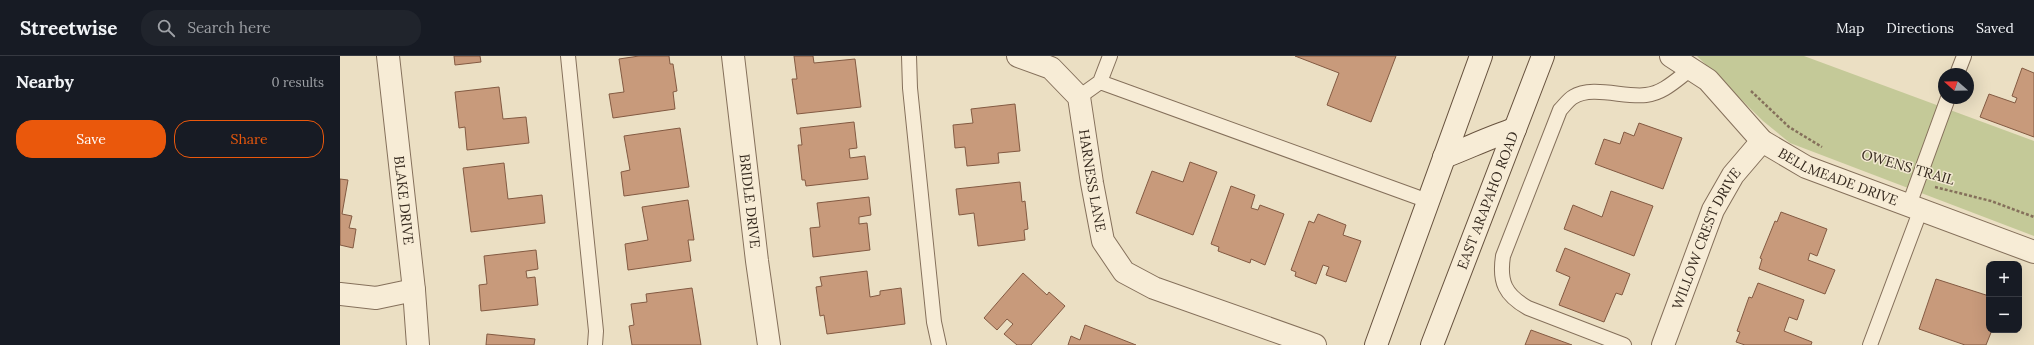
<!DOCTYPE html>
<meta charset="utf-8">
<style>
:root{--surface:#171b24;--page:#20242c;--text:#f1f3f6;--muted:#9ea1a6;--line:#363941;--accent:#ea580c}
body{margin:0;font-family:Lora,serif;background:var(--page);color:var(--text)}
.controls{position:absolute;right:12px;bottom:12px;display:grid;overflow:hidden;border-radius:8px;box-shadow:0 4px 16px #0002}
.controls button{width:36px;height:36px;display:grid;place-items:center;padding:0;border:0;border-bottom:1px solid var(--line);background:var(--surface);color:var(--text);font:20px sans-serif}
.compass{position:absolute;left:1598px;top:12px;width:36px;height:36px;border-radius:50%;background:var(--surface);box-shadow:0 4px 16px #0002;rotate:290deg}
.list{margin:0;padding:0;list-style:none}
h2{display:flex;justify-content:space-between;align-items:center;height:52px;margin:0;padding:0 16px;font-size:17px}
h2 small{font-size:13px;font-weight:400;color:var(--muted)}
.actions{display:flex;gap:8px;padding:12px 16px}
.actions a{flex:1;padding:9px 0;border:1px solid var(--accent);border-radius:16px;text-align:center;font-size:14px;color:var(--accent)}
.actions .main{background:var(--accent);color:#fff}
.icon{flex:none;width:22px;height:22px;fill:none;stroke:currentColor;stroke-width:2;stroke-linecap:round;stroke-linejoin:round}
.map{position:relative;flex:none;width:1694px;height:289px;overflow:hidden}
header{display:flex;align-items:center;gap:24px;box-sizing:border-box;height:56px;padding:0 20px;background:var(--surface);border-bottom:1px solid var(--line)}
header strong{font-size:19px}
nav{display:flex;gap:22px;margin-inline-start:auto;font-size:14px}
.search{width:280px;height:36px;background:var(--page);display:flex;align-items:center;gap:10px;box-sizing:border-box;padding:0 14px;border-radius:16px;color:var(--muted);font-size:15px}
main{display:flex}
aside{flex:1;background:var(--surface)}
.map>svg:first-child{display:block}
.green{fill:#c4c998}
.building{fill:#c89a7b;stroke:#835a42}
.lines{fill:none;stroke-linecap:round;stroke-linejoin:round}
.service-casing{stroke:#85705b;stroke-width:16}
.minor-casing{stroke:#85705b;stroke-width:24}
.secondary-casing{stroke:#67523e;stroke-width:24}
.path{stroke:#85705b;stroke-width:2.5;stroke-dasharray:3 2;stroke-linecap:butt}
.service{stroke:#f7ecd6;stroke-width:14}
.minor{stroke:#f7ecd6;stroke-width:22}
.secondary{stroke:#f7ecd6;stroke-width:22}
.labels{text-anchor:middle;stroke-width:3;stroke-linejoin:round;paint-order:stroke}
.street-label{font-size:14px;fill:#35291e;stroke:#f3e9d2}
</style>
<header>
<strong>Streetwise</strong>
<div class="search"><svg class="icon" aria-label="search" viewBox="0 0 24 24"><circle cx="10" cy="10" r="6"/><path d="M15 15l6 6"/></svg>Search here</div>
<nav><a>Map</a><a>Directions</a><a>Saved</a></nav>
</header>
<main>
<aside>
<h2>Nearby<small>0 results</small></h2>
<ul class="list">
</ul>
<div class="actions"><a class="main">Save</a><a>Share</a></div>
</aside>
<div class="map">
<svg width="1694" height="289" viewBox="0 0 1694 289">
<rect width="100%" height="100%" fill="#ebdfc3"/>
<path class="green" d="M1357,0H1464L1694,85V180L1450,87L1423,65Z"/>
<path class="building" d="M114,0H140L141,6L115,9Z
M299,0H329L330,8H333L337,35L333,36L335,53L273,62L269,38L284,36L279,3Z
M454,0H473L474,7L515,3L521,51L457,58L452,23H457Z
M955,0H1056L1031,66L987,49L999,17Z
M1682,12L1694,17V81L1640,61L1649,38L1675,47L1677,42L1672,40Z
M159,31L163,63L186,61L189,87L127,94L125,71L119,72L115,36Z
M675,48L680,95L658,97L659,107L627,110L625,91L615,92L613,69L633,67L631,53Z
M514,66L517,92L509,93L510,102L525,100L528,123L466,130L465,124H462L458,89H462L460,72Z
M1299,67L1342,82L1323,133L1255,108L1264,83L1280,88L1284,76L1294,80Z
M340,72L349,131L284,140L281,116L290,114L284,80Z
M850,106L877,116L853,179L796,157L812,115L843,126Z
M164,107L168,143L202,139L205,167L131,176L123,112Z
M0,123L8,124L2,158L12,160L9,172L16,173L13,192L0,189Z
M680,126L682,146L685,145L688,173L684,174L685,184L638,190L634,157L619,159L616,133Z
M891,130L915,139L911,152L918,154L920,149L944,158L925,209L911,203L910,207L878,195L879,191L871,188Z
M1271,135L1313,150L1294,200L1224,173L1233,149L1262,161Z
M529,141L531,159L519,161V168L527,167L530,194L473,201L470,172L480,171L477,147Z
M348,144L354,184H348L351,205L288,214L285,188L308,184L302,151Z
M1441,156L1487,173L1477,200L1470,197L1468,204L1495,214L1485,238L1419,213L1422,203L1420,202L1435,165L1437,166Z
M978,158L1006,169L1003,179L1021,185L1006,226L986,219L989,211L983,209L976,228L955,220L956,216L951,214L969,165L974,167Z
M1225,192L1290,218L1282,239L1276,237L1264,266L1219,249L1230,221L1216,215Z
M196,194L198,213L186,215L187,222L195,221L198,249L141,255L139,229L147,228L144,200Z
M527,215L530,241L540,239V235L561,232L565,268L487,278L484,259L480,260L476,231L482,230L480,221Z
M683,217L707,239L709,236L725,250L691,289H677L664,278L673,268L667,263L657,274L644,262Z
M1596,223L1649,240V274H1652L1646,289H1625L1579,273Z
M1418,227L1464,244L1457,264L1449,261L1444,275L1472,286L1471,289H1405L1396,286L1400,276L1397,275L1409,241L1412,242Z
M352,232L361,289H292L289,270L294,269L291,248L307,246L306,238Z
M745,269L796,289H728L731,280L740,284Z
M1191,274L1232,289H1185Z
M147,278L195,283L194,289H146Z"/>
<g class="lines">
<defs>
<path id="service" d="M228,0L256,275L255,289
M569,0L570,32L594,266L599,289
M1617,18L1624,0
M760,26L770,0
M739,41L760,26L1088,145
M1569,149L1608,42
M1284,289L1188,252C1165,239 1159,226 1163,200L1220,54C1224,50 1228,44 1233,41C1252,29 1285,42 1306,39C1324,37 1337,23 1351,13
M1530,289L1581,153"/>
<g id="minor">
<path id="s1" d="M48,0L74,234L78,289"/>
<path id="s2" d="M393,0L417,205L429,289"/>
<path id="s3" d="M678,0L711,12L739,41L752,127L763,185L784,216L814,232L975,289"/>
<path id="s4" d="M1331,0L1368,24L1422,85L1466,111L1694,196"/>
<path d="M0,238L36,242L74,234"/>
<path id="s5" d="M1323,289L1373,154L1393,119L1422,85"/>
</g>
<g id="secondary">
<path d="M1104,101C1128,92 1150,81 1175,73"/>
<path d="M1036,289L1141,0"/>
<path id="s6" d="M1092,289L1203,0"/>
</g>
</defs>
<use href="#service" class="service-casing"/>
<use href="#minor" class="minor-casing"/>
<use href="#secondary" class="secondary-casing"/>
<path class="path" d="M1411,35L1449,71L1482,91
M1595,131L1651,145L1694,161"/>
<use href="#service" class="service"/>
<use href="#minor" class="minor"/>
<use href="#secondary" class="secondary"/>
</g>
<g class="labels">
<g class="street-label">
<text transform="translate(1568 111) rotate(16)" y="5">OWENS TRAIL</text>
<text dy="5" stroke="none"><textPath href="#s4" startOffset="210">BELLMEADE DRIVE</textPath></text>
<text dy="5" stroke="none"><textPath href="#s3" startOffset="160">HARNESS LANE</textPath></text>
<text dy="5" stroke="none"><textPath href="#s1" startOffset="145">BLAKE DRIVE</textPath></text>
<text dy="5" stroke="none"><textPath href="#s2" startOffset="146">BRIDLE DRIVE</textPath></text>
<text dy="5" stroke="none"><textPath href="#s6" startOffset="155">EAST ARAPAHO ROAD</textPath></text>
<text dy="5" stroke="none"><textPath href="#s5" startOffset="115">WILLOW CREST DRIVE</textPath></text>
</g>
</g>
</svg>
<div class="controls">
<button>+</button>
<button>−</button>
</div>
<svg class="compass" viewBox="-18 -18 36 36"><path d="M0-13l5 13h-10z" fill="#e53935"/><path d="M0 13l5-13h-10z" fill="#9ea1a6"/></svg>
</div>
</main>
